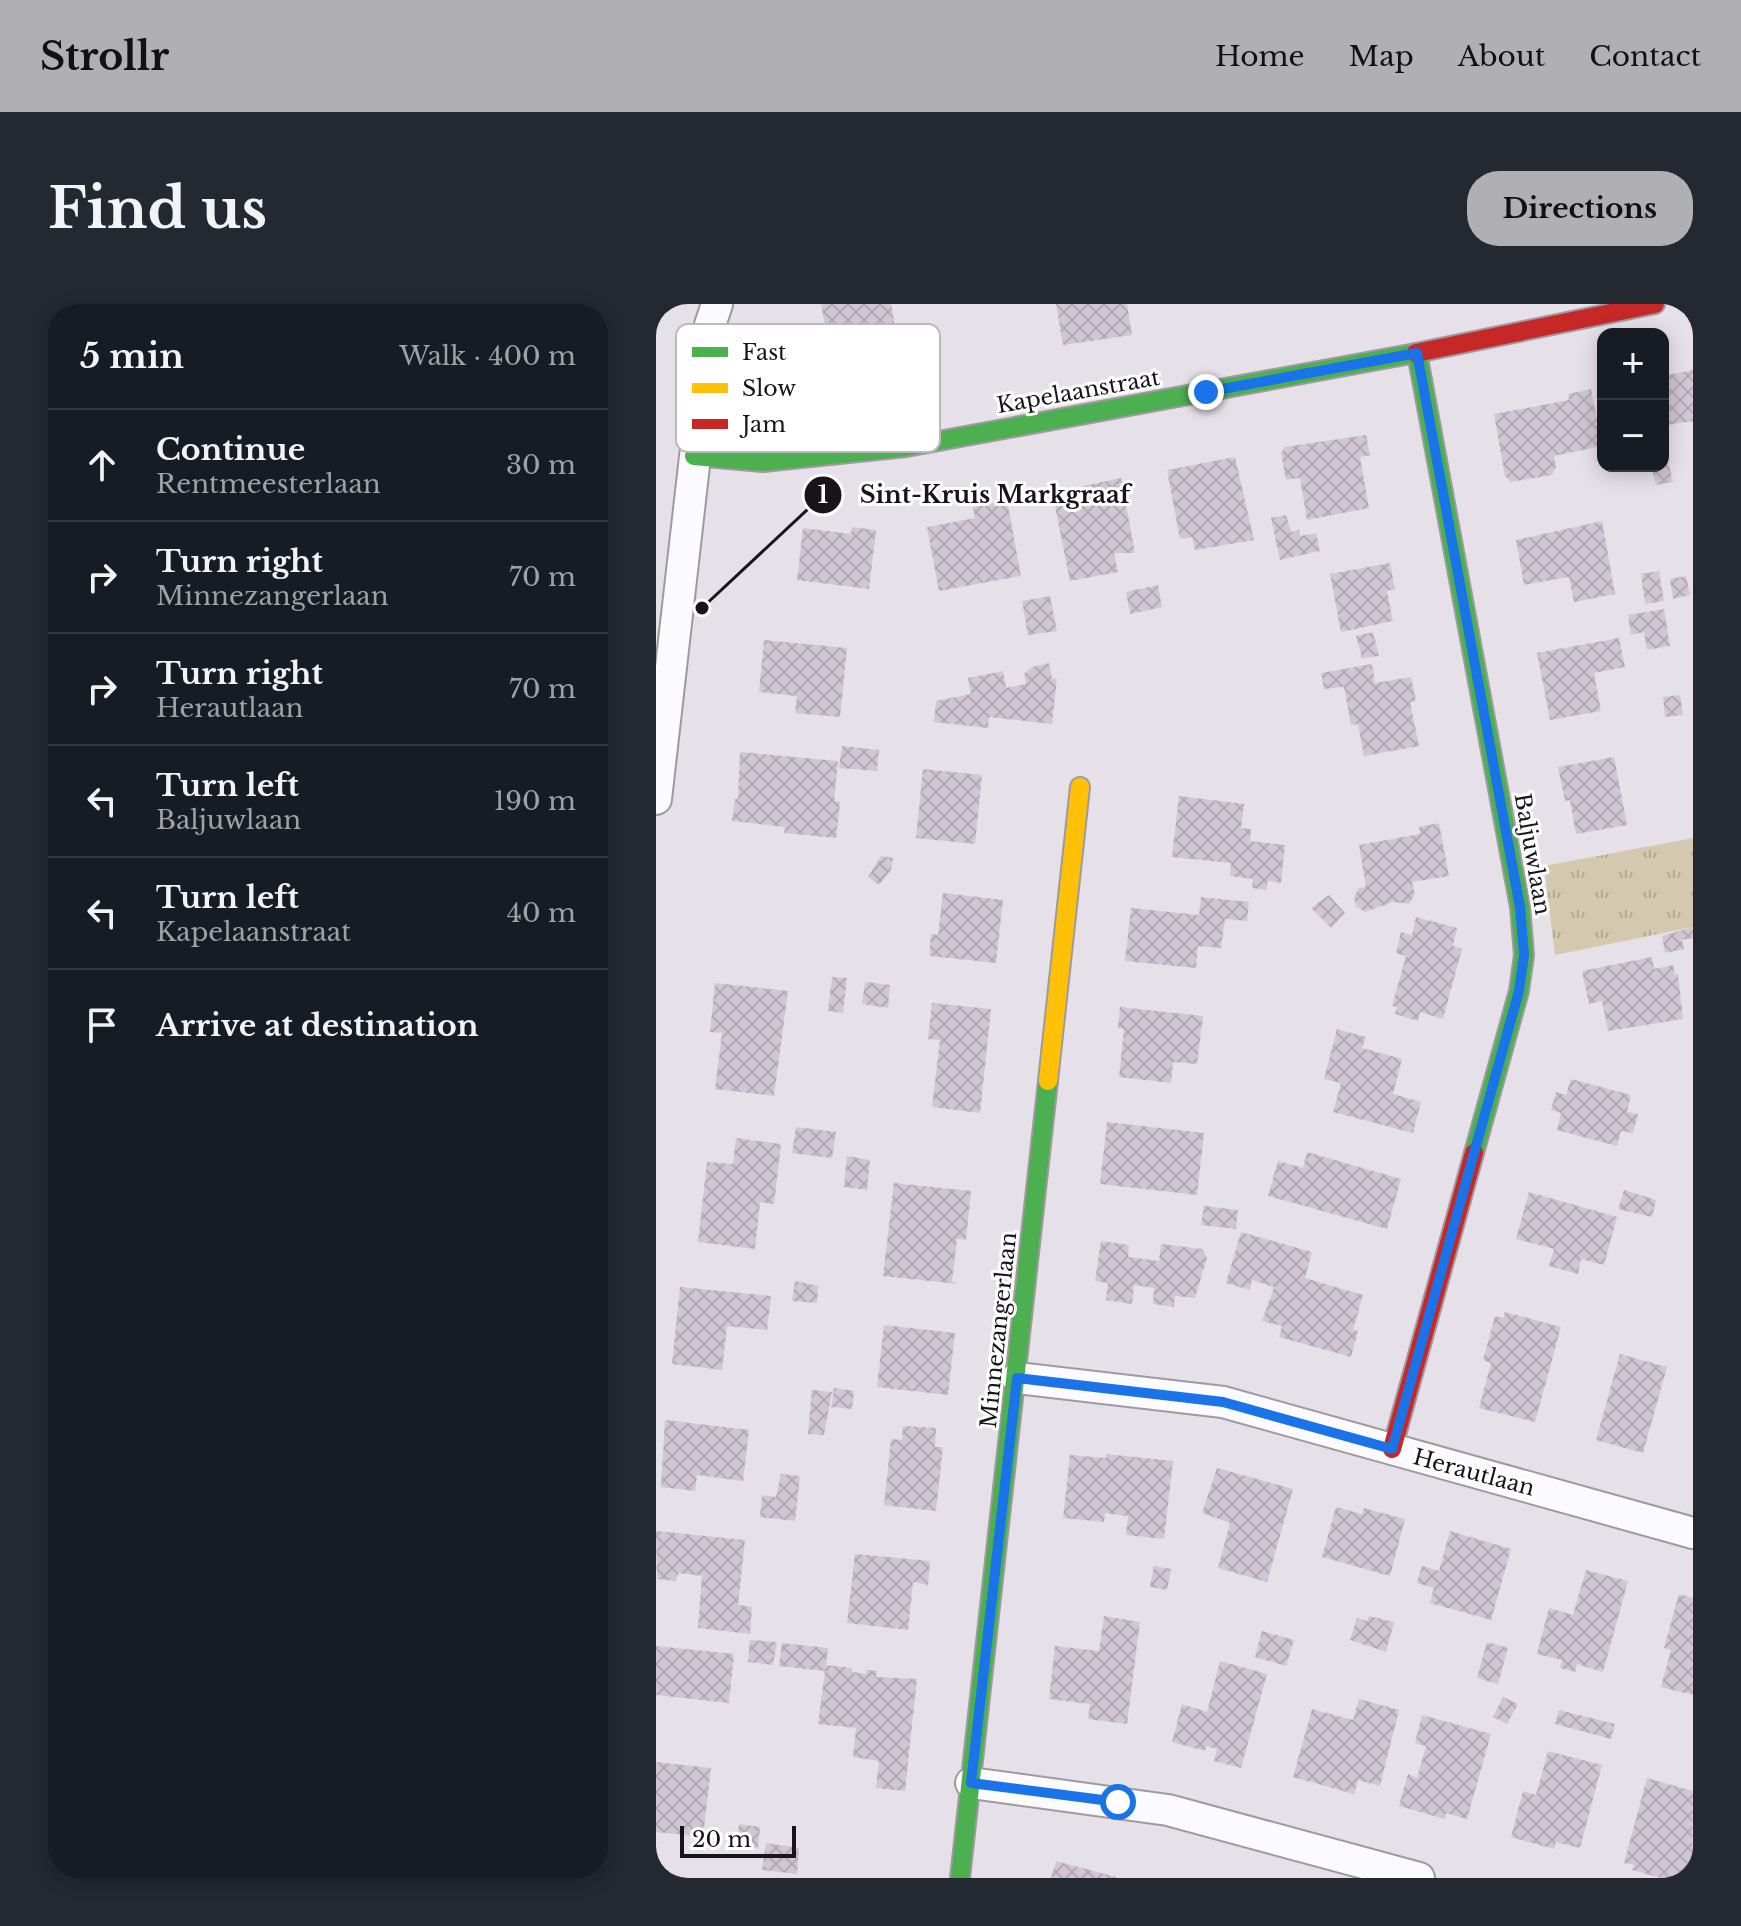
<!DOCTYPE html>
<meta charset="utf-8">
<style>
:root{--surface:#171b24;--page:#242831;--text:#f1f3f6;--muted:#9ea1a6;--line:#363941;--accent:#b0afb3}
body{margin:0;font-family:"Libre Baskerville",serif;background:var(--page);color:var(--text)}
.controls{position:absolute;right:24px;top:24px;display:grid;overflow:hidden;border-radius:16px;box-shadow:0 4px 20px #0003}
.controls button{width:72px;height:72px;display:grid;place-items:center;padding:0;border:0;border-bottom:2px solid var(--line);background:var(--surface);color:var(--text);font:40px sans-serif}
.scale{position:absolute;left:24px;bottom:20px;width:116px;box-sizing:border-box;padding-left:8px;border:4px solid #181419;border-top:0;font-size:22px;line-height:28px;white-space:nowrap;color:#181419;-webkit-text-stroke:6px #fff;paint-order:stroke}
.stop{position:absolute;width:24px;height:24px;margin:-18px;border:6px solid #1a73e8;border-radius:50%;background:#fff}
.stop.end{background:#1a73e8;border-color:#fff;box-shadow:0 2px 8px #0008}
.list{margin:0;padding:0;list-style:none}
h2{display:flex;justify-content:space-between;align-items:center;height:104px;margin:0;padding:0 32px;font-size:34px}
h2 small{font-size:26px;font-weight:400;color:var(--muted)}
.list li{display:grid;grid-template-columns:52px 1fr auto;gap:24px;align-items:center;box-sizing:border-box;height:112px;padding:0 32px;border-top:2px solid var(--line)}
.list b{display:block;font-size:30px;white-space:nowrap}
.list p{margin:0;font-size:26px;white-space:nowrap;color:var(--muted)}
.list em{font-size:26px;font-style:normal;color:var(--muted)}
.icon{flex:none;width:44px;height:44px;fill:none;stroke:currentColor;stroke-width:2;stroke-linecap:round;stroke-linejoin:round}
.map{position:relative;flex:none;width:1037px;height:1574px;overflow:hidden;border-radius:32px}
header{display:flex;align-items:center;gap:48px;box-sizing:border-box;height:112px;padding:0 40px;background:var(--accent);color:#111}
header strong{font-size:38px}
nav{display:flex;gap:44px;margin-inline-start:auto;font-size:28px}
.intro{display:flex;align-items:center;justify-content:space-between;box-sizing:border-box;height:192px;padding:0 48px}
h1{margin:0;font-size:56px}
.button{padding:20px 36px;border-radius:32px;background:var(--accent);color:#111;font-size:28px;font-weight:700}
main{display:flex;gap:48px;padding:0 48px}
aside{flex:1;background:var(--surface);border-radius:32px;box-shadow:0 4px 20px #0003}
.map>svg:first-child{display:block}
.park{fill:url(#park-tufts)}
.building{fill:url(#building-cross-hatch)}
.lines{fill:none;stroke-linecap:round;stroke-linejoin:round}
.street-casing{stroke:#9e9aa0;stroke-width:34}
.fast-casing{stroke:#9e9aa0;stroke-width:22}
.slow-casing{stroke:#9e9aa0;stroke-width:22}
.jam-casing{stroke:#9e9aa0;stroke-width:22}
.street{stroke:#fbfafc;stroke-width:30}
.fast{stroke:#4caf50;stroke-width:18}
.slow{stroke:#ffc107;stroke-width:18}
.jam{stroke:#c62828;stroke-width:18}
.route{stroke:#1a73e8;stroke-width:10}
.labels{text-anchor:middle;stroke-width:6;stroke-linejoin:round;paint-order:stroke}
.street-label{font-size:22px;fill:#181419;stroke:#fff}
.key{fill:#fff;stroke:#bab8ba;stroke-width:2}
.key-label{font-size:22px;fill:#181419}
.leader{fill:none;stroke:#181419;stroke-width:3}
.callout-dot{fill:#181419;stroke:#fff;stroke-width:3}
.mark-label{font-size:24px;text-anchor:middle;font-weight:bold;fill:#fff}
.callout-label{font-size:24px;text-anchor:middle;font-weight:bold;fill:#181419;stroke:#fff;stroke-width:6;stroke-linejoin:round;paint-order:stroke}
</style>
<header>
<strong>Strollr</strong>
<nav><a>Home</a><a>Map</a><a>About</a><a>Contact</a></nav>
</header>
<div class="intro"><h1>Find us</h1><a class="button">Directions</a></div>
<main>
<aside>
<h2>5 min<small>Walk · 400 m</small></h2>
<ul class="list">
<li><svg class="icon" aria-label="ahead" viewBox="0 0 24 24"><path d="M12 20V5M6 11l6-6 6 6"/></svg><div><b>Continue</b><p>Rentmeesterlaan</p></div><em>30 m</em></li>
<li><svg class="icon" aria-label="right" viewBox="0 0 24 24"><path d="M7 20v-9h11M14 6l5 5-5 5"/></svg><div><b>Turn right</b><p>Minnezangerlaan</p></div><em>70 m</em></li>
<li><svg class="icon" aria-label="right" viewBox="0 0 24 24"><path d="M7 20v-9h11M14 6l5 5-5 5"/></svg><div><b>Turn right</b><p>Herautlaan</p></div><em>70 m</em></li>
<li><svg class="icon" aria-label="left" viewBox="0 0 24 24"><path d="M17 20v-9H6M10 6l-5 5 5 5"/></svg><div><b>Turn left</b><p>Baljuwlaan</p></div><em>190 m</em></li>
<li><svg class="icon" aria-label="left" viewBox="0 0 24 24"><path d="M17 20v-9H6M10 6l-5 5 5 5"/></svg><div><b>Turn left</b><p>Kapelaanstraat</p></div><em>40 m</em></li>
<li><svg class="icon" aria-label="arrive" viewBox="0 0 24 24"><path d="M6 21V4h12l-3 4 3 4H6"/></svg><div><b>Arrive at destination</b></div></li>
</ul>
</aside>
<div class="map">
<svg width="1037" height="1574" viewBox="0 0 1037 1574">
<defs>
<pattern id="park-tufts" width="24" height="20" patternUnits="userSpaceOnUse" patternTransform="scale(2)"><rect width="24" height="20" fill="#d4c8ae"/><path d="M3 7l-1-3M5 7V3M7 7l1-3M15 17l-1-3M17 17v-4M19 17l1-3" fill="none" stroke="#b5ab95"/></pattern>
<pattern id="building-cross-hatch" width="8" height="8" patternUnits="userSpaceOnUse" patternTransform="scale(2)"><rect width="8" height="8" fill="#d1c7d4"/><path d="M0 0l8 8M0 8l8-8" fill="none" stroke="#b3aab5"/></pattern>
</defs>
<rect width="100%" height="100%" fill="#e6e0e8"/>
<path class="park" d="M1037,534V623L899,651L888,562Z"/>
<path class="building" d="M165,0H235L248,73L225,77L224,72L179,80Z
M400,0H471L476,31L407,41Z
M1037,66V117L1012,121L1007,72Z
M935,85L946,142L898,152L900,163L896,171L855,178L849,172L838,110L913,96L912,90Z
M710,131L714,151L704,153L713,204L651,216L644,174L630,176L625,149L629,143Z
M579,153L598,236L539,246L536,233L524,235L511,166Z
M1012,157L1017,178L1000,181L995,162H1007Z
M465,174L479,249H458L462,268L414,277L399,202L430,196L427,182Z
M351,196L365,272L283,287L271,223L319,214L317,203Z
M630,211L635,228L643,226L644,232L660,229L664,247L624,256L615,214Z
M946,217L959,290L918,298L913,273L868,281L860,236Z
M196,223L220,226L213,285L141,276L147,224L195,230Z
M734,259L739,285L731,287L737,317L685,328L674,270Z
M1003,267L1008,297L989,300L985,270Z
M1030,272L1034,291L1017,295L1014,275Z
M502,281L506,303L474,310L470,288Z
M394,292L401,327L372,331L366,297Z
M1008,305L1014,342L991,346L988,328L975,331L972,311Z
M717,328L723,352L706,354L700,332Z
M963,334L969,363L938,369L945,407L894,416L881,349Z
M108,336L191,344L184,413L139,409L141,392L103,388Z
M393,359L396,375L401,374L396,420L333,413L332,424L278,418L280,397L315,390L312,374L347,367L350,384L370,380L368,370L376,363Z
M716,360L719,379L755,373L760,397L754,398L763,442L708,452L702,420L695,421L688,383L668,385L665,369Z
M1024,391L1027,411L1009,413L1007,393Z
M186,442L223,446L221,467L183,464Z
M84,448L182,457L178,497L184,498L180,534L128,529L129,523L76,517L79,495H82Z
M958,453L971,521L920,530L914,496L909,497L902,463Z
M267,465L326,471L319,540L260,534Z
M523,492L588,500L585,524L595,525L594,537L629,541L625,579L612,577L610,586L596,584L597,575L574,572L575,559L516,553Z
M783,519L793,572L756,578L759,590L753,600L737,598L709,608L700,602L698,593L703,584L710,583L703,541L764,530L763,523Z
M225,552L237,554L235,566L223,581L212,573Z
M287,589L347,596L340,659L273,652L275,630L282,631Z
M673,591L689,609L675,624L655,604Z
M545,593L593,598L591,617L569,615L565,644L542,642L540,664L469,657L475,604L543,611Z
M760,613L801,624L797,642L806,645L787,715L764,708L762,717L739,710L741,703L736,702L750,652L740,649L745,628L756,631Z
M1037,623V634L1026,636L1028,645L1009,649L1006,632Z
M996,653L998,665L1017,661L1019,671L1022,670L1027,715L952,727L946,697L933,700L926,667Z
M176,673L191,674L187,709L172,707Z
M209,678L234,681L232,704L206,700Z
M59,679L132,687L118,792L59,785L66,729L54,728Z
M276,699L335,705L324,809L276,803L284,736L272,735Z
M464,703L547,712L541,760L517,758L515,779L463,773L468,725L462,724Z
M681,725L710,733L706,744L746,755L737,790L765,798L757,829L677,808L685,779L668,775Z
M915,775L975,791L971,808L982,810L977,829L965,827L961,842L901,826L905,809L895,806L900,788L910,791Z
M451,818L548,829L541,891L444,880Z
M140,823L180,828L176,854L136,849Z
M80,834L125,840L118,900L104,898L99,945L42,938L51,858L77,860Z
M651,848L745,875L731,925L612,892L622,857L647,864Z
M191,852L214,856L211,886L188,883Z
M238,879L315,887L310,936L301,935L296,977L302,980L227,972Z
M968,886L1000,896L996,913L962,905Z
M873,888L961,913L948,961L925,955L922,970L893,962L898,945L860,935Z
M548,902L582,906L580,925L545,921Z
M585,928L656,948L649,974L707,991L697,1026L702,1027L695,1053L623,1033L626,1022L606,1017L618,983L596,976L594,986L570,979Z
M445,937L473,941L472,953L503,957L505,940L546,945L551,954L539,994L519,992L518,1003L497,1000L498,984L478,981L476,1000L450,996L452,979L439,977Z
M139,977L162,982L161,999L136,997Z
M24,983L115,992L111,1026L71,1022L66,1066L16,1060Z
M849,1008L905,1023L879,1118L823,1104L835,1059L827,1056L839,1012L847,1014Z
M228,1021L299,1029L292,1091L221,1083Z
M964,1050L1011,1063L987,1149L940,1136Z
M178,1084L198,1087L196,1105L175,1103Z
M156,1086L176,1088L168,1131L152,1130Z
M9,1116L93,1126L87,1177L41,1171L39,1187L5,1183Z
M247,1122L280,1124L279,1143H287L280,1207L228,1201L235,1135L246,1136Z
M450,1150L517,1157L508,1235L470,1231L472,1212L449,1209L448,1218L407,1214L414,1151L450,1154Z
M561,1164L637,1185L611,1278L562,1264L574,1219L546,1209Z
M125,1170L144,1172L139,1217L104,1213L106,1191L120,1193Z
M680,1203L706,1210L708,1204L749,1215L734,1272L666,1253Z
M0,1227L89,1236L82,1301L96,1303L94,1330L42,1324L46,1272L23,1269L19,1277L1,1275Z
M794,1227L855,1245L835,1316L774,1299L778,1284L761,1279L766,1262L783,1267Z
M199,1250L274,1257L272,1281L257,1278L252,1326L191,1319Z
M498,1262L515,1265L511,1286L494,1283Z
M930,1266L972,1277L947,1368L921,1360L919,1368L904,1364L906,1356L881,1350L893,1304L917,1311Z
M1023,1290L1037,1294V1391L1005,1383L1015,1346L1008,1344Z
M448,1312L484,1318L471,1420L432,1415L434,1400L393,1395L399,1342L443,1347Z
M713,1312L738,1318L730,1348L694,1336L701,1314L711,1317Z
M606,1327L638,1336L630,1362L599,1353Z
M94,1336L121,1338L117,1361L92,1358Z
M831,1338L852,1344L842,1380L821,1374Z
M126,1339L172,1344L170,1361L196,1364V1368L210,1370V1366L221,1367L220,1373L261,1375L249,1487L220,1484L223,1457L197,1453L200,1424L162,1420L169,1367L123,1362Z
M0,1342L78,1350L73,1399L0,1391Z
M564,1357L611,1370L585,1464L558,1457L561,1445L550,1442L549,1447L516,1438L526,1400L551,1408Z
M847,1393L862,1400L851,1420L837,1413Z
M703,1395L743,1406L724,1482L702,1476L698,1490L637,1473L656,1405L697,1416Z
M903,1406L959,1420L955,1435L899,1420Z
M766,1411L835,1430L811,1515L790,1509L789,1515L743,1502L752,1470L761,1474L770,1442L759,1439Z
M892,1447L946,1461L924,1544L900,1538L898,1545L855,1533L867,1487L880,1491Z
M0,1458L55,1464L47,1533L0,1528Z
M991,1474L1037,1487L1036,1574H1005L976,1566L978,1561L968,1559Z
M83,1520L104,1523L102,1544L81,1541Z
M110,1539L143,1544L141,1570L106,1566Z
M400,1557L460,1573V1574H395Z"/>
<g class="lines">
<defs>
<path id="street" d="M0,495L54,21L61,0
M361,1074L567,1098L1037,1229
M315,1479L512,1506L763,1574"/>
<path id="fast" d="M761,49L864,603L868,651L863,687L818,849
M38,152L107,158L250,143L760,49
M304,1574L392,777"/>
<path id="slow" d="M392,777L424,483"/>
<path id="jam" d="M760,49L999,0
M736,1145L818,849"/>
</defs>
<use href="#street" class="street-casing"/>
<use href="#fast" class="fast-casing"/>
<use href="#slow" class="slow-casing"/>
<use href="#jam" class="jam-casing"/>
<use href="#street" class="street"/>
<use href="#fast" class="fast"/>
<use href="#slow" class="slow"/>
<use href="#jam" class="jam"/>
</g>
<g class="lines">
<path class="route" d="M462,1498L315,1479L361,1074L567,1098L736,1145L863,687L868,651L864,603L761,49L550,88"/>
</g>
<g class="labels">
<g class="street-label">
<text transform="translate(422 87) rotate(-10)" y="8">Kapelaanstraat</text>
<text transform="translate(877 550) rotate(80)" y="8">Baljuwlaan</text>
<text transform="translate(342 1026) rotate(-84)" y="8">Minnezangerlaan</text>
<text transform="translate(818 1168) rotate(15)" y="8">Herautlaan</text>
</g>
</g>
<rect x="20" y="20" width="264" height="128" rx="12" class="key"/>
<rect x="36" y="43" width="36" height="10" fill="#4caf50"/>
<rect x="36" y="79" width="36" height="10" fill="#ffc107"/>
<rect x="36" y="115" width="36" height="10" fill="#c62828"/>
<g class="key-label">
<text x="86" y="56">Fast</text>
<text x="86" y="92">Slow</text>
<text x="86" y="128">Jam</text>
</g>
<path class="leader" d="M46 304L167 191"/>
<g class="callout-dot">
<circle cx="46" cy="304" r="8"/>
<circle cx="167" cy="191" r="20"/>
</g>
<g class="mark-label">
<text x="167" y="199">1</text>
</g>
<g class="callout-label">
<text x="339" y="199">Sint-Kruis Markgraaf</text>
</g>
</svg>
<div class="controls">
<button>+</button>
<button>−</button>
</div>
<div class="scale">20 m</div>
<div class="stop" style="left:462px;top:1498px"></div>
<div class="stop end" style="left:550px;top:88px"></div>
</div>
</main>
